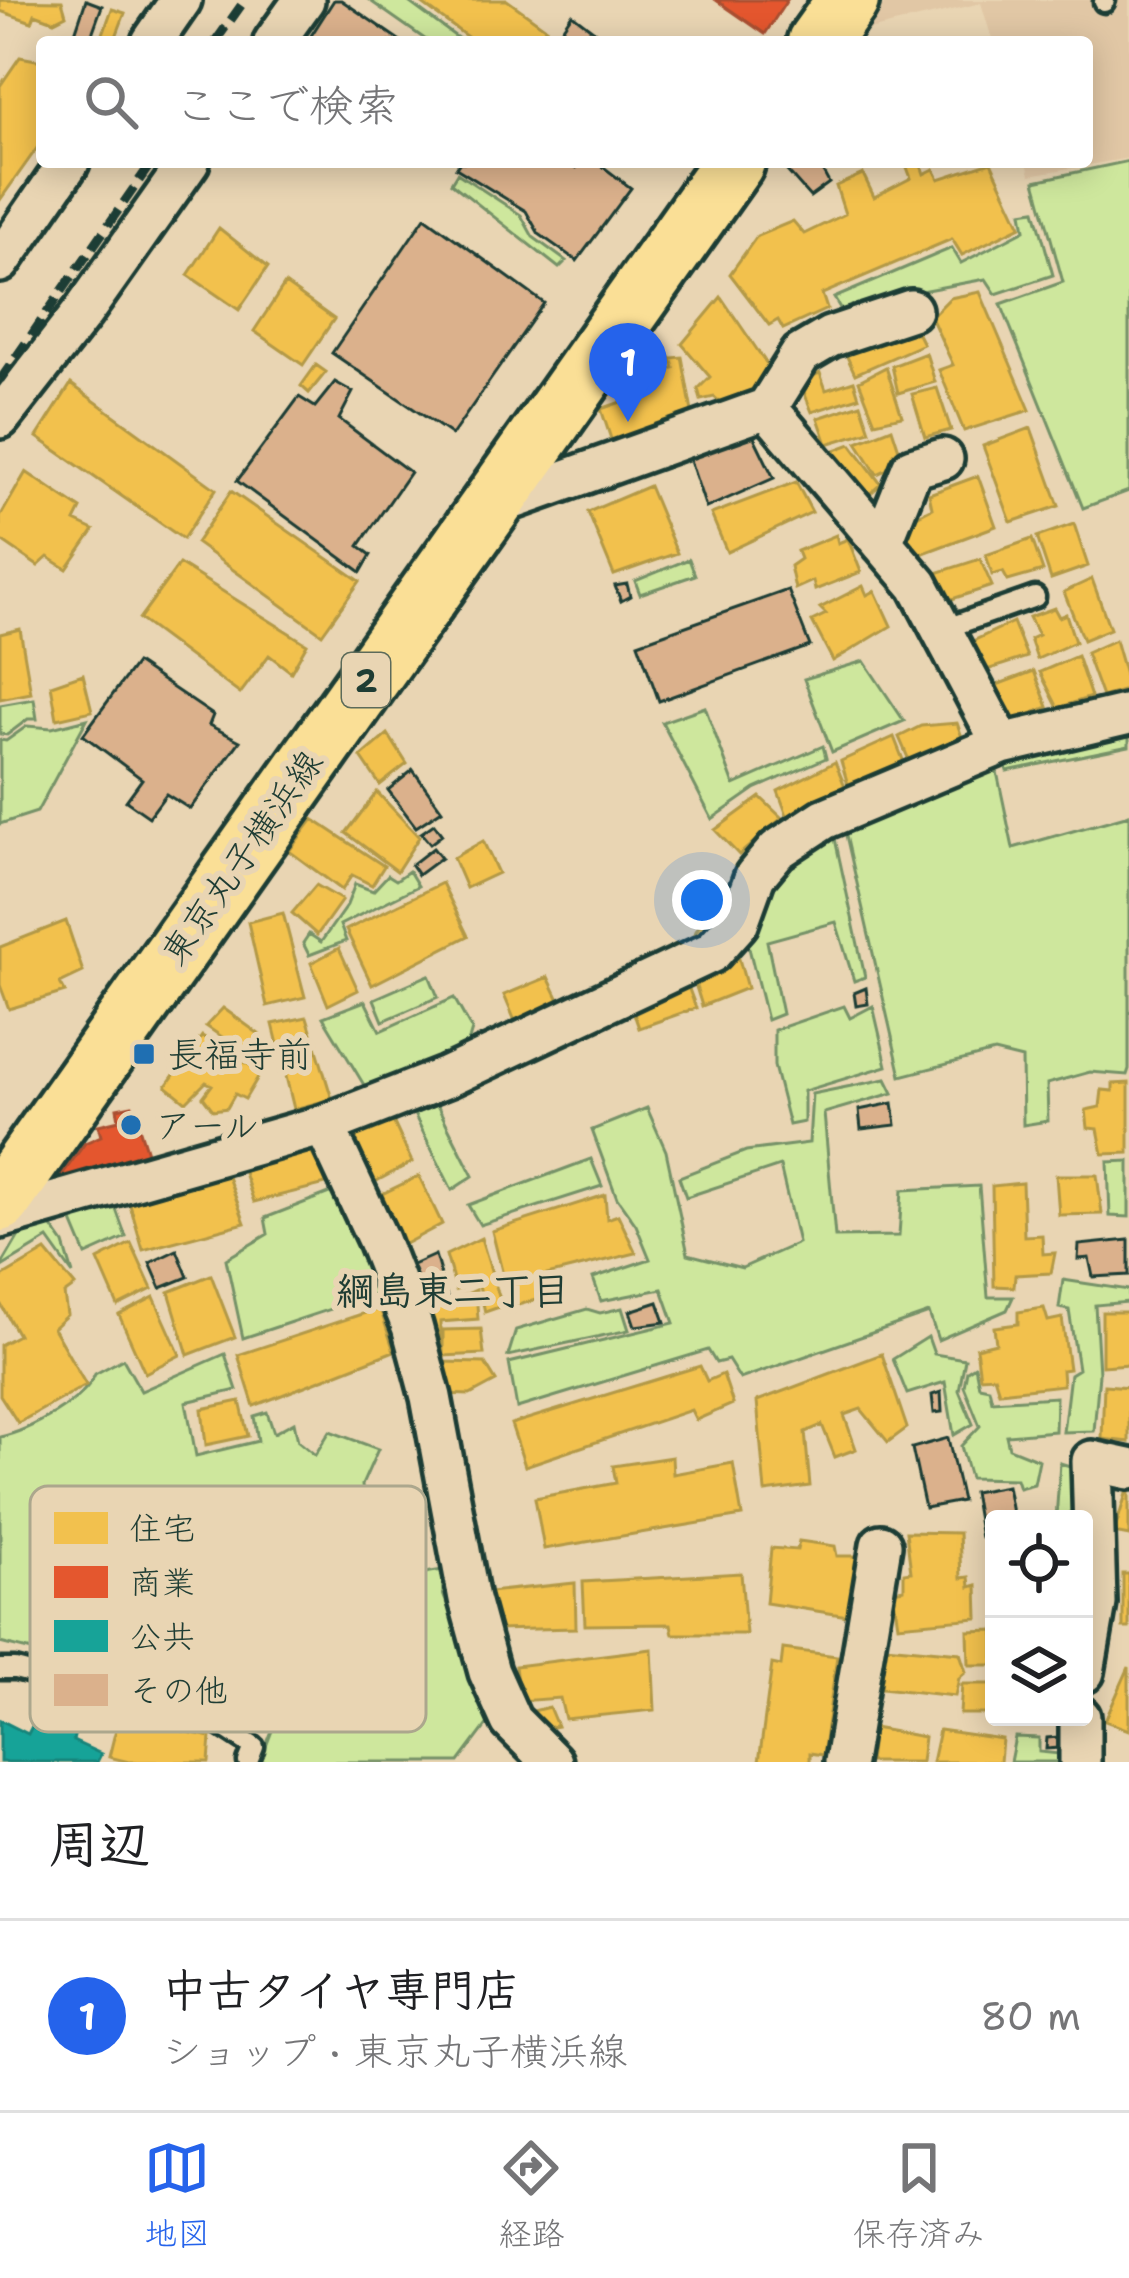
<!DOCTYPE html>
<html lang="ja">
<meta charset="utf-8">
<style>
:root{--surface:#fff;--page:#f2f2f2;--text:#202124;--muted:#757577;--line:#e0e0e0;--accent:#2563eb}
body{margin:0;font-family:"Shantell Sans","Klee One",sans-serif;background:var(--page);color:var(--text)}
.controls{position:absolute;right:36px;bottom:36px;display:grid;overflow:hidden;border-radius:12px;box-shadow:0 6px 30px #0003}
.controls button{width:108px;height:108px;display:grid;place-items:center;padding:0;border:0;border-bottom:3px solid var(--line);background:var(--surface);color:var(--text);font:60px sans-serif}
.you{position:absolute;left:702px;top:900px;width:42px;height:42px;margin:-30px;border:9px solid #fff;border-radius:50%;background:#1a73e8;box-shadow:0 0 0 18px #1a73e833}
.badge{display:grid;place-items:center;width:78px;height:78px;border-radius:50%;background:var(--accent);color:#fff;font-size:39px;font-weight:700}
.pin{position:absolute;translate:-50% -99px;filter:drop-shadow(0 3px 6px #0008)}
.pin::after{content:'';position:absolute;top:63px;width:42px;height:36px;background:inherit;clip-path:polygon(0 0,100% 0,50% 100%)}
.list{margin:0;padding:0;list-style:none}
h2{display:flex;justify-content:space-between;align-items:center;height:156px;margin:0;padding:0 48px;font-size:51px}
h2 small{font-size:39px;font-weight:400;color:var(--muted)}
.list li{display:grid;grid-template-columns:78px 1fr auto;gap:36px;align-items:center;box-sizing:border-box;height:192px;padding:0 48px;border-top:3px solid var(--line)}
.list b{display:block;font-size:45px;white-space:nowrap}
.list p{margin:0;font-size:39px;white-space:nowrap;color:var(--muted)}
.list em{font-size:39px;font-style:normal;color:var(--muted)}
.icon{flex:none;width:66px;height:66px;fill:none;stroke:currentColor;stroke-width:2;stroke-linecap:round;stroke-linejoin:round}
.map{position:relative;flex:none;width:1129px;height:1762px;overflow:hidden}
.search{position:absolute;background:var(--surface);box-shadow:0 6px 30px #0003;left:36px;right:36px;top:36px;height:132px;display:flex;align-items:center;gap:30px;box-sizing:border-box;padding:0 42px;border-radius:12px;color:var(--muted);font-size:45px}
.sheet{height:348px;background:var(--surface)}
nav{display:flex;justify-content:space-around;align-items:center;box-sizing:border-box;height:168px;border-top:3px solid var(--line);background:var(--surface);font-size:33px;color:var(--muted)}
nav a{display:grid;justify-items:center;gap:6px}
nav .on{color:var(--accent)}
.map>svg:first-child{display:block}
.built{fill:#e1c7a5}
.green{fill:#cee79d;stroke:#769268;stroke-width:3}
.homes{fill:#f2c14e;stroke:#b39946;stroke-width:3}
.shops{fill:#e4572e;stroke:#a94f30;stroke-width:3}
.public{fill:#17a398;stroke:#19847a;stroke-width:3}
.building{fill:#dbb18c;stroke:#1f3d34;stroke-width:3}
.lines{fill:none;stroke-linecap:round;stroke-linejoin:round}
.service-casing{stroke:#1f3d34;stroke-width:27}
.minor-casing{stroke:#1f3d34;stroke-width:48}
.primary-casing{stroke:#1f3d34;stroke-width:69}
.service{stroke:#e9d5b3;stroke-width:18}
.minor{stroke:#e9d5b3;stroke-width:39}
.primary{stroke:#fadf96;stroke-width:60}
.rail{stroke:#1f3d34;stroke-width:9;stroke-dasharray:18 9;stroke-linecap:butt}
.poi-dot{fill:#1f6fb2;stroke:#e9d5b3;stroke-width:4.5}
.labels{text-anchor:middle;stroke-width:12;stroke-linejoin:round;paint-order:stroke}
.shield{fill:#e9d5b3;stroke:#5c6b5a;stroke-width:3}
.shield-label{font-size:33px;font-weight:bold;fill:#1f3d34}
.street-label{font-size:36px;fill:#1f3d34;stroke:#e9d5b3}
.poi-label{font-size:36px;fill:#1f3d34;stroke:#e9d5b3;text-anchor:start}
.neighbourhood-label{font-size:39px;font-weight:bold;fill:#1f3d34;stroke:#e9d5b3}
.key{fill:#e9d5b3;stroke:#aca78d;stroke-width:3}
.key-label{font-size:33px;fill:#1f3d34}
</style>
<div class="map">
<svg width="1129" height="1762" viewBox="0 0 1129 1762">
<rect width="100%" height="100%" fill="#e9d5b3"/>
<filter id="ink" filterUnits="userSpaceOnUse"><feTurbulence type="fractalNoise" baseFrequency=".00833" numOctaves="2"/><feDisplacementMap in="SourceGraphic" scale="24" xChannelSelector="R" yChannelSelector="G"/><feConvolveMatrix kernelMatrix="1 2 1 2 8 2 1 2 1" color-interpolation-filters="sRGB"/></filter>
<g filter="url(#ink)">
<path class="built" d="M887,0H1129V158L1030,175L1027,162H1087V42H993L981,3L865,31Z"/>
<path class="green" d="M369,0H406L463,42H429Z
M1129,161V491L1083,508L1001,304L1063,282L1035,181Z
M457,173L521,215L533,237L566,261L559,268L451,183Z
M1035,210L1053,275L996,294L986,279L910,293L844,315L834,298L952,248L961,263L1025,230L1022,212Z
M689,559L695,575L640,594L635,581Z
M864,661L904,721L832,752L804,679Z
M34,699L37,719H28L7,735L0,734V705Z
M705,707L734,785L823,746L826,758L755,789L712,819L662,722Z
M87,719L37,812L0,824V740L6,741L27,726L52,728Z
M1129,727V746L1007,771L1005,763Z
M996,767L1013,848L1129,815V1069L1127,1075L1090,1072L1047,1084L1048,1121L1023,1125L1022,1059L994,1052L901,1076L843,822Z
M834,834L865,977L854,981L836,922L767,941L782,1014L767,1020L746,936L765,882Z
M409,871L418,886L340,925L346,941L309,955L303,943L309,934L321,942L347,905L355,884L373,891L388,875L396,880Z
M429,975L438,997L383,1021L374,999Z
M454,998L472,1030L466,1050L367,1090L323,1017L365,1001L380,1031Z
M844,1006L850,1018L873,1006L887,1066L804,1091V1122L789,1125L774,1066V1030Z
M886,1079L893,1093L824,1113L835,1237L899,1236L902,1190L979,1186L988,1297H1013L1007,1310L938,1340L929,1313L740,1379L728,1360L716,1363L708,1350L517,1408L509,1363L674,1323L662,1289L601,1301L593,1278L650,1259L636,1225L617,1198L592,1130L647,1108L666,1151L688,1254L742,1268L798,1243L780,1166L686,1197L679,1177L746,1151L809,1143L812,1094Z
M437,1105L473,1176L452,1190L414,1114Z
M591,1159L602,1186L480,1225L468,1205Z
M1129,1161V1217L1110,1216L1108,1162Z
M342,1188L385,1291L243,1338L226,1259L268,1234L265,1218Z
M113,1201L126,1237L86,1255L68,1212Z
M45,1217L64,1244L73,1274L48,1239L0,1268L29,1219Z
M1063,1280L1129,1290V1302L1095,1305L1099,1374L1094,1431L1063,1432L1070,1374L1078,1369L1069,1310L1059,1308Z
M622,1308L629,1330L508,1356L516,1330L587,1309L600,1313Z
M928,1337L934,1354L965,1359L959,1390L973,1424L954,1435L945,1382L907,1394L893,1359Z
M225,1354L237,1390L186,1402L196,1456L258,1441L254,1416L267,1412L274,1433L294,1422L298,1441L315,1455L330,1431L378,1449L362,1485L370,1583L442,1570L443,1594L492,1718L459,1762H260L273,1728L195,1691L0,1643V1437C28,1431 85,1401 95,1374L123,1359L141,1391Z
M975,1366L979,1386L989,1388L992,1401L1056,1397L1055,1431L1006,1435L1009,1448L1039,1460L1034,1484L1019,1488L1016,1479L970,1478L961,1446L980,1426L964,1386L967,1371Z
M1060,1463L1117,1480L1109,1530L1084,1519H1056Z
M1015,1737L1039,1738V1752L1070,1755V1762H1010Z"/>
<path class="homes" d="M0,0L62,1L66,15L54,21L35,14L32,22L0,11Z
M417,0H507L546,28L536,42H474Z
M112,9L125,13L114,42H100Z
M20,57L42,61V141L0,200V86Z
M905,162H920L924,174L934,169L939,179L991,162L1021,226L962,255L952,239L822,294L827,309L783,329L778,320L769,325L730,274L757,236L793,221L804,234L845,214L836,186L863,174L874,197L911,178Z
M219,228L268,267L239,310L188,275Z
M285,284L334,319L303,365L254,331Z
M980,292L1030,410L964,431L939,370L953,365L931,317L950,298Z
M721,297L775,376L752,399L728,408L714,397L701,400L698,389L710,377L682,344Z
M912,322L923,344L855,374L844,350Z
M926,353L935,382L898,393L892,366Z
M682,357L694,423L613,445L601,409L661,388L657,372L674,368L671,358Z
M316,365L326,372L309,393L301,386Z
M886,367L902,416L875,422L859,381Z
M820,373L826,390L854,381L859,397L812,412L800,382Z
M71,384L216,489L183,539L37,437Z
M937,388L951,430L925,437L912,394Z
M861,404L870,431L827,444L818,418Z
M892,428L903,462L877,474L857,442Z
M1031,428L1059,506L1011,522L983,446Z
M851,444L881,484L865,498L827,453Z
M26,472L81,509L75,521L94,530L67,569L48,557L38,566L0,540V517Z
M978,476L996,526L913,557L901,524L932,508L929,494Z
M796,482L812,512L727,552L711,514Z
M649,486L677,553L614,575L588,512Z
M231,491L360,581L322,634L196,543Z
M1074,524L1088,566L1051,579L1037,537Z
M836,535L838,543L848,539L861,572L815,590L813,581L795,589L790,566L800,559L797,551Z
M1032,539L1043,571L1008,581L1003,572L992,575L986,555Z
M980,559L992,586L946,601L930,575Z
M179,564L307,644L291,672L269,655L240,694L139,619Z
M1092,579L1110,629L1083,640L1064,592Z
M863,586L867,595L875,591L891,626L833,661L812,621L826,614L820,608Z
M1054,608L1059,617L1066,614L1075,642L1037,659L1030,639L1038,635L1029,617Z
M1013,622L1027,657L984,671L973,641Z
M20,629L31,693L0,699V634Z
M1115,640L1129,689L1102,697L1086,653Z
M1077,656L1091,697L1058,708L1040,672Z
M1034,671L1048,707L1008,723L994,686Z
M83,674L92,711L57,719L51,685Z
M957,723L965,746L912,767L899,737L921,726Z
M388,734L407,764L380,785L361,757Z
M894,737L905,765L849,788L841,761Z
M835,762L847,791L788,818L778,791Z
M377,792L419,837L397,871L346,833Z
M760,797L782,818L739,855L715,830Z
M313,819L384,866L372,885L352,875L342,890L289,851Z
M483,841L498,873L466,888L453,858Z
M442,883L468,936L372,985L346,930Z
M316,885L342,900L317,935L292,913Z
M706,912L717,915L706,941L694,935Z
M283,913L305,997L267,1006L248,922Z
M66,921L83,972L60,983L65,992L9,1009L0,985V947Z
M339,948L358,990L328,1005L311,963Z
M736,948L747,988L702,1006L693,977Z
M548,977L563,1008L518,1028L504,995Z
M686,981L696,1008L639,1028L632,1008Z
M223,1008L259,1034L264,1066L206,1026Z
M307,1017L332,1099L294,1109L273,1024Z
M202,1036L261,1072L245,1099L235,1094L227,1108L213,1110L203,1097L212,1085L206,1082L186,1102L166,1086Z
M1129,1083V1153L1103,1154L1098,1129L1088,1128L1086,1110L1100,1107L1102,1090L1113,1091V1084Z
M391,1117L412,1162L373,1183L351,1136Z
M314,1139L326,1184L254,1202L240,1161Z
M224,1166L245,1223L143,1250L128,1198Z
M1056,1175H1097L1102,1214L1059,1215Z
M419,1176L442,1224L403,1245L382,1194Z
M1022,1183L1024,1236L1042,1235L1043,1254L1055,1253L1051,1273L1015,1275L1014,1287L994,1286L992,1186Z
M605,1195L607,1219L618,1215L636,1253L543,1276V1298L511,1307L492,1231Z
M481,1238L502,1306L485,1312L478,1281L456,1290L446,1255Z
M131,1243L152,1289L118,1306L98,1260Z
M46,1251L75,1286L64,1294L67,1315L53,1328L86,1385L18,1423L0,1395V1345L18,1335L0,1303V1278Z
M211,1275L235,1337L188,1355L169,1292Z
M476,1290L478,1319L440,1322V1362L485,1363L496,1381L470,1395L442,1394L420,1315Z
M154,1297L180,1355L145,1373L119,1315Z
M380,1308L394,1351L254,1406L238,1355Z
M1044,1308L1048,1321L1062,1318L1069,1369L1062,1370L1063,1385L999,1392L994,1376L980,1377L976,1348L996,1343L994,1327L1018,1324V1312Z
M1102,1312H1129V1364L1102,1366Z
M481,1329L484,1354L443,1356V1330Z
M882,1354L907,1428L888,1442L861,1409L844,1415L856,1449L835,1457L822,1425L805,1432L810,1486L765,1492L757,1401Z
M700,1366L707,1381L723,1374L733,1404L696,1420L691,1410L525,1466L511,1424Z
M1104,1385L1129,1387V1442L1102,1439Z
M240,1401L248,1436L206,1445L202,1409Z
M672,1457L673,1474L733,1463L742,1516L544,1549L535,1498L616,1483L613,1466Z
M1129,1484V1536L1114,1533Z
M906,1532L959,1533L961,1578L969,1577L970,1587L977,1585L978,1618L898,1625L893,1591L904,1589V1573L911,1572Z
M799,1541L835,1546L837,1556H858L848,1616L766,1603L771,1548L797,1550Z
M741,1573L746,1634H673L671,1624L585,1625L583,1582Z
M1123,1574H1129V1628H1123Z
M575,1583L576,1628L490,1630L489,1592Z
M994,1630V1665H969L968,1631Z
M885,1646L960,1653L966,1672L959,1678L955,1696L881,1688Z
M652,1649L655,1710L565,1719L560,1698L519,1701L515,1666Z
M783,1649L837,1656L823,1755L810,1753V1762H759L772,1664L781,1666Z
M1129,1667V1730L1105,1721Z
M962,1684H994V1714H960Z
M549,1707L557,1726L536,1730L529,1712Z
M119,1717L211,1737L209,1762H129L109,1757Z
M873,1728L924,1737L921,1762H869Z
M939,1730L1002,1739L1000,1762H932Z"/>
<path class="shops" d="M716,0H787L765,34Z
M132,1105L149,1159L56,1183L85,1143L101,1136L98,1125L119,1120L117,1108Z"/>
<path class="public" d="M40,1711L75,1732L73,1741L101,1754L97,1762H0V1720L28,1734Z"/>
<path class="building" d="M86,0L102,6L89,42L74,36Z
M334,0H341L402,42H307Z
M572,14L602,37L599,42H553Z
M460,162H566L576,168L583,162H597L631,188L577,261L539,234L526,211L456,168Z
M779,162H809L822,170L829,183L810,197Z
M425,217L544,303L452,435L332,353Z
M335,382L353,392L339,419L410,472L359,546L371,555L361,572L237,481L299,397L315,407Z
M752,433L774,478L706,508L689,457Z
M627,584L630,596L621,601L615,586Z
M788,590L810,646L659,701L638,643Z
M136,663L213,715L209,725L240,741L190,809L166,794L149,817L126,801L142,779L83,735Z
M413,770L442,810L416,827L388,790Z
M434,824L442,835L430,844L421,833Z
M433,848L441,858L418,875L411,865Z
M866,988L868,1004L856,1006L854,993Z
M893,1103L896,1125L861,1129L859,1110Z
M1129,1240V1275L1093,1277L1089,1258L1078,1259L1079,1245Z
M177,1250L188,1277L161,1288L150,1263Z
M435,1255L447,1297L422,1307L408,1267Z
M658,1302L665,1322L635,1326L630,1311Z
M941,1392L942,1412L934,1413L932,1395Z
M948,1438L962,1501L925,1508L912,1448Z
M1007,1486L1013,1519H994V1538H981L973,1492Z
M1058,1737L1060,1748L1046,1749L1047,1738Z"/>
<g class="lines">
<defs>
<path id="service" d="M1104,2L1105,0
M941,630L1035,597
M0,1669H15L211,1719L254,1747L248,1762"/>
<path id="minor" d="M152,42L181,0
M274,42L304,0
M0,262L69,162
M767,408L801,354L830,337L911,310
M0,418L83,312L189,162
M491,507L767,408L918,585L1002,744
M882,543L912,468L943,459
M324,1125L378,1240L412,1326L431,1397L469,1599L489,1672L511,1721L552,1762
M0,1218L324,1125L447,1077L712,952L738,923L755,876L777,850L824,819L1002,744L1129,714
M1084,1672L1096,1603L1092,1461L1129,1469
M1080,1717V1762
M845,1762L881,1545"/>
<path id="primary" d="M818,42L848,0
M0,1201L734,162"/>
</defs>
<use href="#service" class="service-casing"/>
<use href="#minor" class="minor-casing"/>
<use href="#primary" class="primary-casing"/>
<use href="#service" class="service"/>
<use href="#minor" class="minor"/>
<use href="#primary" class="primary"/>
<path class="rail" d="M215,42L245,0
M0,380L152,162"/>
</g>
</g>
<g class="poi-dot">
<rect x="132" y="1042" width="24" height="24" rx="6"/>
<circle cx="131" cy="1125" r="12"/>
</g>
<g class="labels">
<rect class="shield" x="342" y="653" width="48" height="54" rx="9"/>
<g class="shield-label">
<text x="366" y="692">2</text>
</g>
<g class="street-label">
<text transform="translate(241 857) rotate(-55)" y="13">東京丸子横浜線</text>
</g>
<g class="poi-label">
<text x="168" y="1067">長福寺前</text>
<text x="155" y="1138">アール</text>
</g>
<g class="neighbourhood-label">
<text x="453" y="1304">綱島東二丁目</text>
</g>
</g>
<rect x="30" y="1486" width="396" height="246" rx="18" class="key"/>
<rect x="54" y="1512" width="54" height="32" fill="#f2c14e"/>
<rect x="54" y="1566" width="54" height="32" fill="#e4572e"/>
<rect x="54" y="1620" width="54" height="32" fill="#17a398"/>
<rect x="54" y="1674" width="54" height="32" fill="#dbb18c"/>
<g class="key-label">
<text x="129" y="1540">住宅</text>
<text x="129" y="1594">商業</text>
<text x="129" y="1648">公共</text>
<text x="129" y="1702">その他</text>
</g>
</svg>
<div class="controls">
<button><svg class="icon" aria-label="locate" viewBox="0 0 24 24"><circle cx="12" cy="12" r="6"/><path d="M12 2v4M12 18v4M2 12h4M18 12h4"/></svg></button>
<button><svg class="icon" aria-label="layers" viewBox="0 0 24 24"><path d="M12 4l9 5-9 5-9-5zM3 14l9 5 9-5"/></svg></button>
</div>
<div class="you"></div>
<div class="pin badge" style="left:628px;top:422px">1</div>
<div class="search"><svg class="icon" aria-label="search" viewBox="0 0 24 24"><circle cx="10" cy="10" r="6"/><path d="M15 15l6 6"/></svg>ここで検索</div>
</div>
<section class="sheet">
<h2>周辺<small></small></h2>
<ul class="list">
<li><span class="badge">1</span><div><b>中古タイヤ専門店</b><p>ショップ · 東京丸子横浜線</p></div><em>80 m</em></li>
</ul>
</section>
<nav>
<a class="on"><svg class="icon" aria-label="map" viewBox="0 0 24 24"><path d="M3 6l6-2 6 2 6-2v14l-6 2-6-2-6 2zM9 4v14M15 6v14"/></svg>地図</a>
<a><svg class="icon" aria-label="directions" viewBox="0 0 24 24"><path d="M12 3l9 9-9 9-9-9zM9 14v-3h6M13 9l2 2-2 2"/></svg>経路</a>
<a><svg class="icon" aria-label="saved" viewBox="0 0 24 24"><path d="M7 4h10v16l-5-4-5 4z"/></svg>保存済み</a>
</nav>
